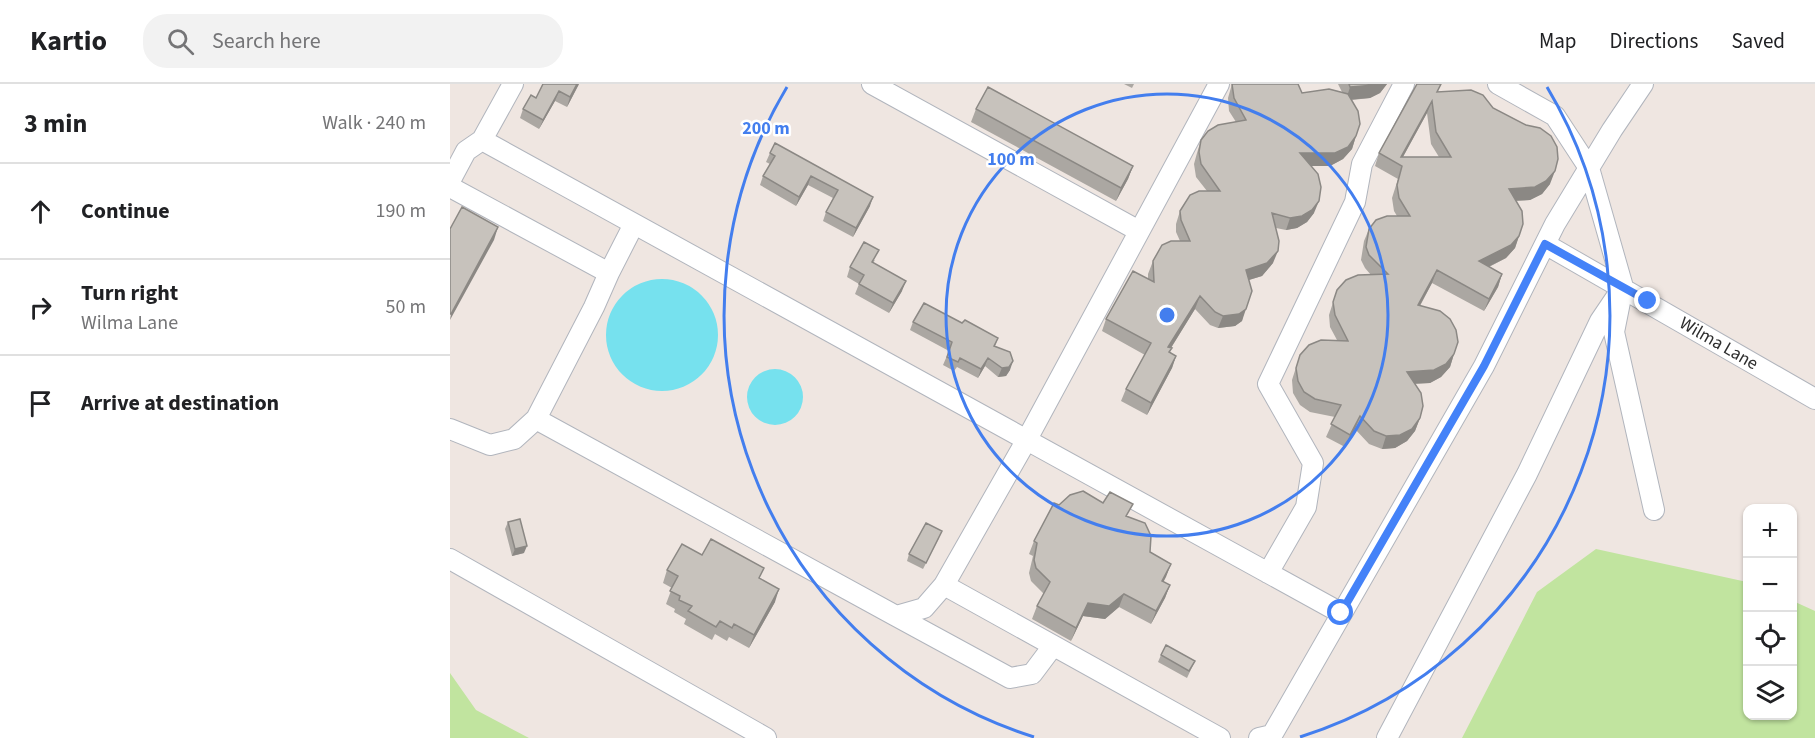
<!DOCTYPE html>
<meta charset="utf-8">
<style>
:root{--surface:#fff;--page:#f2f2f2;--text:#202124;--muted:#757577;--line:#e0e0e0}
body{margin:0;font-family:"Source Sans 3",sans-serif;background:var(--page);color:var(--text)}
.controls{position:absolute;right:18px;bottom:18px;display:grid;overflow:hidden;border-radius:12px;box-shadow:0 2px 4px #0004}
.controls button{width:54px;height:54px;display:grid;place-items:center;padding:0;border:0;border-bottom:2px solid var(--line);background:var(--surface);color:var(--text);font:30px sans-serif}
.stop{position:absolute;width:18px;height:18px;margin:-14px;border:4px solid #4482f8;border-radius:50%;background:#fff}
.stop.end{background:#4482f8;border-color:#fff;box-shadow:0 2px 6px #0008}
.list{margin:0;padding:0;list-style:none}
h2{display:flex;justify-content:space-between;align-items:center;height:78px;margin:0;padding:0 24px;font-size:26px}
h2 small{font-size:20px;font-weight:400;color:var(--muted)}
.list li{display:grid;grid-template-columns:39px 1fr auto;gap:18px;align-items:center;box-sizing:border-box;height:96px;padding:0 24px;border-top:2px solid var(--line)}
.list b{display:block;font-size:22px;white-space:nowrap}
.list p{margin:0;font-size:20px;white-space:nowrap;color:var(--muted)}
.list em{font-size:20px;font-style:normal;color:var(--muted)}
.icon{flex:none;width:33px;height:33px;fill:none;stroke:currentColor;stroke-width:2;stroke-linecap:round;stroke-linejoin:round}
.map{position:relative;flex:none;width:1365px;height:654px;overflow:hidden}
header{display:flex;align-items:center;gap:36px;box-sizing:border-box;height:84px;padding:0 30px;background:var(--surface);border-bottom:2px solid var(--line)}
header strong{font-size:28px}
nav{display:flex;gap:33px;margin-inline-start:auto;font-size:21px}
.search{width:420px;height:54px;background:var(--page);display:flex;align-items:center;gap:15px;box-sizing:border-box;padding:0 21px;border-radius:24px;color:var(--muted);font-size:22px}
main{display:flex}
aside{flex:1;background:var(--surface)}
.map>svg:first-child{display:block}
.green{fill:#c1e49f}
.water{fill:#76e1ee}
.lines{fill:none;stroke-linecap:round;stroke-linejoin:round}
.minor-casing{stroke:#b1b5bd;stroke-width:22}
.minor{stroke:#fff;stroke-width:20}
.wall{fill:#aba7a2;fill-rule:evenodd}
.shaded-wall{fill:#8b8884}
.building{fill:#c7c2bc;stroke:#8b8884;stroke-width:1.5;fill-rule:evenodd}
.route{stroke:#4482f8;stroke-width:8}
.ring{fill:none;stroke:#437eee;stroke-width:3}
.labels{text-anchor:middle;stroke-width:5;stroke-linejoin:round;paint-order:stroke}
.street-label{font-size:18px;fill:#2e2e2e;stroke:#fff}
.centre{fill:#437eee;stroke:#fff;stroke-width:3}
.ring-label{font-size:18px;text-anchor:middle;font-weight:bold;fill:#437eee;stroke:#fff;stroke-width:5;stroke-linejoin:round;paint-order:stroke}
</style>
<header>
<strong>Kartio</strong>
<div class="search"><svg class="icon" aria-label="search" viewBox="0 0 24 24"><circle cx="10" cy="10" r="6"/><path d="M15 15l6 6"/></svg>Search here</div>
<nav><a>Map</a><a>Directions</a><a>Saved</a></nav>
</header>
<main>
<aside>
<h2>3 min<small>Walk · 240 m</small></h2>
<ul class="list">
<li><svg class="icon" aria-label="ahead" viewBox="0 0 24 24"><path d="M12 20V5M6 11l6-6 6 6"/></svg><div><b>Continue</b></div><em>190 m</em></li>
<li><svg class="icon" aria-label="right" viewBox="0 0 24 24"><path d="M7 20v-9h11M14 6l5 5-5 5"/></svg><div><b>Turn right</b><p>Wilma Lane</p></div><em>50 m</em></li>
<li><svg class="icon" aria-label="arrive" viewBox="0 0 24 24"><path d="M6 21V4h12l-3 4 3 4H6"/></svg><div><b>Arrive at destination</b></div></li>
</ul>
</aside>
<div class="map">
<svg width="1365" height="654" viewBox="0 0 1365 654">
<rect width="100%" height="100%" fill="#efe6e1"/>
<path class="green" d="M1146,465L1297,498L1298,632H1342L1343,517L1365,527V654H1012L1087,508Z
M0,589L26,626L79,654H0Z"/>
<path class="water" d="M156 251a56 56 0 1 1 112 0a56 56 0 1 1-112 0Z
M297 313a28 28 0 1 1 56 0a28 28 0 1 1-56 0Z"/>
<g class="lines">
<defs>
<path id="minor" d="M63,0L32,56L891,529
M422,0L689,147
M769,0L576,357L494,501L770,654
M1048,0L1105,32L1139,84L1173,203L1164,248L1204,426
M0,97L16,67L32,56
M0,103L159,189L144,223L86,335
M1095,160L1365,315
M159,189L184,140
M0,345L40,361L64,355L86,335L446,532L474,524L494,501
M0,475L316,654
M818,489L856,423L863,379L818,300L905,118L912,80L954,0
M446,532L560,594L582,590L603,562
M809,654L822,651L1034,282L1105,140L1162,46L1193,0
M937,654L1077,390L1150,237L1173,203"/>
</defs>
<use href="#minor" class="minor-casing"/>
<use href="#minor" class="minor"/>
</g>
<path class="wall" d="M129,0L117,23L105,17L89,45L70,34L73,25L86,14Z
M674,0H684L682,4Z
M782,0H848L852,9L892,8L888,0H937L930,9L920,14L902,16L906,52L902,65L893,75L880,82H861L864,129L857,138L847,144L836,146L826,144L823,179L812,192L799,196L792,237L785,242L768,244L760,241L745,225L721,264L720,269L726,272L722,284L697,331L671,317L676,305L695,271L652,247L656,235L698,195V190L703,177L730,157L726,148V140L730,127L757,107L746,93L744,80L747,69L751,56L786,38L779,27L778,14Z
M989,8L1100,100L1092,110L1080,116L1066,117L1069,152L1065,164L1056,174L1039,183L1052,190L1048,203L1034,227L982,199L970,222L1004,270L1000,283L991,293L980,299L965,300L970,334L965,347L957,357L945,364L932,365L919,360L905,345L895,363L876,353L885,333L860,328L850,321L843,309L842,296L850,271L887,256L880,243L879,231L887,206L921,191L915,184L911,176L914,157L919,145L947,132L944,127L942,114L948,95L925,82L929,69ZM977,29L981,60L989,73H953Z
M526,25L683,82L678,95L666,117L521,38Z
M320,69L420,122L403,153L373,137L376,128L383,114L358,101L346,122L310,101L313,92L320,80L316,78Z
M425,176L423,179L452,207L439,229L405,210L409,200L397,193L400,183Z
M463,238L512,239L548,254L545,263L560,286L556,292L548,293L535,282L528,294L507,283L504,287L493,281L499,267L460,246Z
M609,421L678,433L700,468L721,480L713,498L720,501L715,514L701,540L669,523L655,535L633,532L621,557L582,535L587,522L594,510L581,497L579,489L583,472L579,470L584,457Z
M58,438L74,469L62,472L55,445Z
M489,454L473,485L457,477L459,470Z
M252,471L311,495L325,518L299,564L279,553L277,557L265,550L262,556L234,540L236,535L224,528L225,525L216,520L222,504L213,499L217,486Z
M711,571L745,577L737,594L708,578Z"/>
<path class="shaded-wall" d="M127,0H129L117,23L120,13Z
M927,0H937L930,9L920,14L896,16L900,3Z
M109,7L105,17L89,45L93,36Z
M982,17L977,29L949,80L951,73Z
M906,52L902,65L893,75L880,82H846L850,69Z
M683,82L678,95L666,117L671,104Z
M1105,87L1100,100L1092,110L1080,116L1054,117L1059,105Z
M361,92L358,101L346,122L349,113Z
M423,113L420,122L403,153L406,144Z
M869,117L864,129L857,138L847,144L836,146L840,134Z
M48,143L44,156L0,236L1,230Z
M1069,152L1065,164L1056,174L1024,190L1029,177Z
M828,167L823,179L812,192L792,198L796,186Z
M987,186L982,199L963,234L968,221Z
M1052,190L1048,203L1034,227L1039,215Z
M456,197L452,207L439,229L443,219Z
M750,212L745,225L714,275L718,263Z
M796,225L792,237L785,242L768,244L773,232Z
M1004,270L1000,283L991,293L980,299L952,300L957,288Z
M726,272L722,284L697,331L701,319Z
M538,274L535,282L528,294L531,285Z
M563,277L560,286L556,292L548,293L552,284Z
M910,332L905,345L895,363L900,351Z
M970,334L965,347L957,357L945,364L932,365L936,352Z
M77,462L74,469L62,472L65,465Z
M721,480L716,493L707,510L712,497Z
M720,501L715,514L701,540L706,527Z
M329,505L325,518L299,564L304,551Z
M674,510L669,523L655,535L633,532L621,557L626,544L638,519Z"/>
<path class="building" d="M93,0H127L120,13L109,7L93,36L73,25L81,11L86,14Z
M782,0H848L852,9L879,5L898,10L908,27L910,40L906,52L898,63L885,69H850L868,90L871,103L869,117L862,126L852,132L840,134L822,129L829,157L828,167L817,179L796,186L802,207L796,225L789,230L773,232L765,228L750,212L718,263L722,264L719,268L726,272L701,319L676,305L701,259L656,235L683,187L704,198L703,177L712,161L721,157H740L731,136L730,127L740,111L749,107H770L751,80L749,68L751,56L758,47L768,41L796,36L784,14Z
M899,0H927L925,1L900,3Z
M967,0H991L987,8L1021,6L1033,11L1043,24L1076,41L1090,44L1101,52L1107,63L1108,75L1105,87L1096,97L1085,103L1059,105L1072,127L1073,140L1069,152L1061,161L1029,177L1052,190L1039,215L987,186L968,221L990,227L1000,235L1006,246L1008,258L1004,270L996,280L984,286L957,288L971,309L973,322L970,334L962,345L950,351L936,352L924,347L910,332L900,351L881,340L891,321L865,315L854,308L848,297L846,284L850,271L859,261L871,256L898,257L885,231L883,218L887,206L896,196L908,191L938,190L919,171L916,163L919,145L926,136L937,132H960L949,114L947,101L952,82L929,69ZM982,17L986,48L1001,73H951Z
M538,3L683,82L671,104L526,25Z
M325,59L423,113L406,144L376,128L388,106L361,92L349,113L313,92L325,72L320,69Z
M12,123L48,143L1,230H0V145Z
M414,158L429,166L422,178L456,197L443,219L409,200L414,191L400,183Z
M474,219L512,239L515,236L548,254L544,262L560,268L563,277L559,283L552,284L538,274L531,285L510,274L508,278L497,273L502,258L463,238Z
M633,407L653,419L660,408L683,420L676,432L695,439L701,452L700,468L721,480L712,497L720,501L706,527L674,510L659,522L638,519L626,544L587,522L600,498L586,484L584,476L587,459L584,457L604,419L609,421L620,411Z
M70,435L77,462L65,465L58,438Z
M476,439L492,447L476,479L459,470Z
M261,455L314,484L309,494L329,505L304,551L284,540L282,544L270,537L266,543L238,527L242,522L229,516L230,512L220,507L228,492L217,486L232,460L252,471Z
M716,561L745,577L739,587L711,571Z"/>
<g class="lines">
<path class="route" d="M891,529L1034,282L1095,160L1198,217"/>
</g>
<g class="ring">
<circle cx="717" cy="231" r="221"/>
<path d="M584 653A443 443 0 0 1 337 3M1097 3A443 443 0 0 1 850 653"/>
</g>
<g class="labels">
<g class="street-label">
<text transform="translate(1269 259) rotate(30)" y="6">Wilma Lane</text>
</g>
</g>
<circle cx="717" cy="231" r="9" class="centre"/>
<g class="ring-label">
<text x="316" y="50">200 m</text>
<text x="561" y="81">100 m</text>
</g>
</svg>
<div class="controls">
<button>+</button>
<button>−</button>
<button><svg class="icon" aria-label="locate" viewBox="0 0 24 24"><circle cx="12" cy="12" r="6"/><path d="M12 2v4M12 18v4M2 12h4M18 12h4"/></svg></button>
<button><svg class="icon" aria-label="layers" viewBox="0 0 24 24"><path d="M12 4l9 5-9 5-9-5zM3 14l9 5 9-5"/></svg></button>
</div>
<div class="stop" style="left:891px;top:529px"></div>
<div class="stop end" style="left:1198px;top:217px"></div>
</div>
</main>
